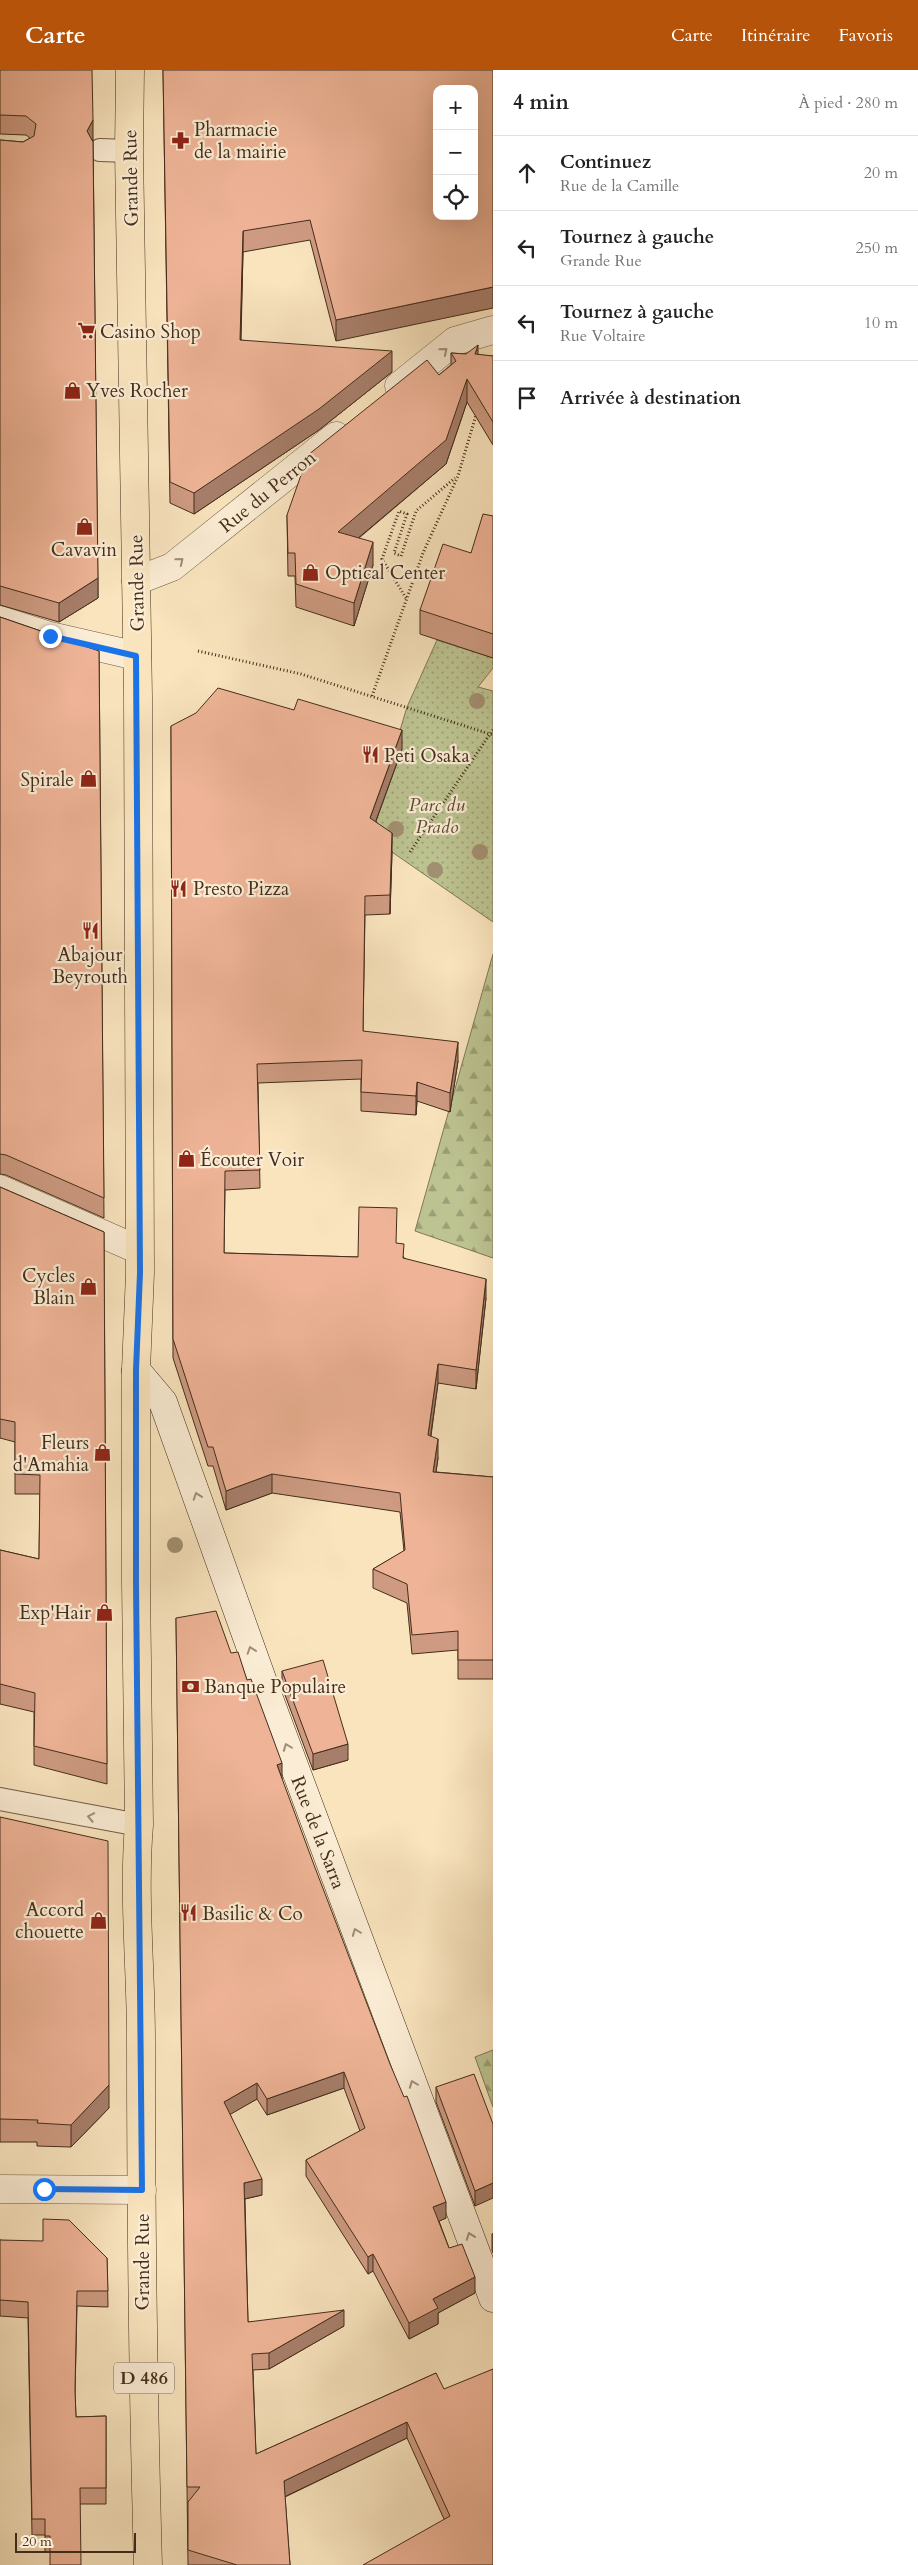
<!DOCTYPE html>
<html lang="fr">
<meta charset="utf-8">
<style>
:root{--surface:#fff;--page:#f6f6f6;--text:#222;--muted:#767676;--line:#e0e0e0;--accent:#b45309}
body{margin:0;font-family:Cardo,serif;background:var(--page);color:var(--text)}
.controls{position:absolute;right:15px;top:15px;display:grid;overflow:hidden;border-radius:10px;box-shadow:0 5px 20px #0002}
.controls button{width:45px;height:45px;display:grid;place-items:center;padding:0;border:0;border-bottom:1px solid var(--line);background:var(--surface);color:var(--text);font:25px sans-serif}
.scale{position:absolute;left:15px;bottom:12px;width:121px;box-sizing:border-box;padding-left:5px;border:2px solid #442d1b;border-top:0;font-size:14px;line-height:18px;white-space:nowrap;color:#442d1b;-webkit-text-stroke:4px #fbedd5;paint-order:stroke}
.stop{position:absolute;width:15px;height:15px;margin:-11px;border:4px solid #1a73e8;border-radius:50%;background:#fff}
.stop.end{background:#1a73e8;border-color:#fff;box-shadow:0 1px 5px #0008}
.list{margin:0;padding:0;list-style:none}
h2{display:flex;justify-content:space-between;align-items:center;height:65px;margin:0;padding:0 20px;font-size:21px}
h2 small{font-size:16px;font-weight:400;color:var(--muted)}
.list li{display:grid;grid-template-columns:32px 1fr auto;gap:15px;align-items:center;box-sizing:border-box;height:75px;padding:0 20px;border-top:1px solid var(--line)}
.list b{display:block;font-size:19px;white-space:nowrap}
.list p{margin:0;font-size:16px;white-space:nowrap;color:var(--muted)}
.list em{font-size:16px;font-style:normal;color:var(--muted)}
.icon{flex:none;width:28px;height:28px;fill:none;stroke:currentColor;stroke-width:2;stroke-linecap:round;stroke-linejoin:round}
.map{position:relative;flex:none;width:493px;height:2495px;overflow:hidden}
header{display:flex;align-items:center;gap:30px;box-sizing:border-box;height:70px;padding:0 25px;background:var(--accent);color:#fff}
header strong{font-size:24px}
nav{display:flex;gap:28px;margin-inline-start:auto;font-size:18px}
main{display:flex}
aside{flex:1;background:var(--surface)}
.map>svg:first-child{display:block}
.forest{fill:url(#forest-firs);stroke:#807856}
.park{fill:url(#park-dots);stroke:#807856}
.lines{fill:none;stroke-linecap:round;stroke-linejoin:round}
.lane-casing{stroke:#715b44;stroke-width:24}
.street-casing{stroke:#715b44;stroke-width:29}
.secondary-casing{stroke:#442d1b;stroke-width:29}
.primary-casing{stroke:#442d1b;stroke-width:29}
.path{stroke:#442d1b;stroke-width:3;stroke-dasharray:1 2.5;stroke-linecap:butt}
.lane{stroke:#fbedd5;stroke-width:22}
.street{stroke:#fbedd5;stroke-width:28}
.secondary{stroke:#fbedd5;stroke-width:28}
.primary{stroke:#f9e4be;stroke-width:28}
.tree{fill:#a39072}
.wall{fill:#ce9b82;stroke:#442d1b}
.shaded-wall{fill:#a77e6a;stroke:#442d1b}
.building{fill:#efb497;stroke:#442d1b;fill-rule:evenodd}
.oneway{stroke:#a08d78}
.route{stroke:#1a73e8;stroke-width:6}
.labels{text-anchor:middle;stroke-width:4.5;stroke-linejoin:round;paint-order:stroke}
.shield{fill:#fbedd5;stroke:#7b6753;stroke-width:1}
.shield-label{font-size:18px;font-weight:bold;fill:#442d1b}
.poi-label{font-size:19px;fill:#442d1b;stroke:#fbedd5;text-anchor:start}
.street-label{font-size:19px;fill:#442d1b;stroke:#fbedd5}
.park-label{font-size:19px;font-style:italic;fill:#5c4b33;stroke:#fbedd5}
</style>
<header>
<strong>Carte</strong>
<nav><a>Carte</a><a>Itinéraire</a><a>Favoris</a></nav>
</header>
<main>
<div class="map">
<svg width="493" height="2495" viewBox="0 0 493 2495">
<defs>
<pattern id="forest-firs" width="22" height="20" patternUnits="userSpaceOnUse" patternTransform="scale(1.25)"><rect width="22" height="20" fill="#bdc492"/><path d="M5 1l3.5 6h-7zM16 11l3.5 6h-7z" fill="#9ba076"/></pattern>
<pattern id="park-dots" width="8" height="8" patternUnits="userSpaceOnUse" patternTransform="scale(1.25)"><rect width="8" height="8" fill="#bdc492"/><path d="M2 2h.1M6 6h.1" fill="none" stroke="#9ba076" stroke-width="1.8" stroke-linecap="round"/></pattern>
</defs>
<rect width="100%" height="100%" fill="#f9e4be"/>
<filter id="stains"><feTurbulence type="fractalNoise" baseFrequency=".004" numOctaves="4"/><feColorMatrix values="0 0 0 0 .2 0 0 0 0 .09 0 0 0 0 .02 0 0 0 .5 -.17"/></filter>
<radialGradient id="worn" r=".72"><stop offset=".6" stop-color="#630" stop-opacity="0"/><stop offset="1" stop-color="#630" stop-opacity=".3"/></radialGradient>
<path class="forest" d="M493,884V1188L415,1161Z
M493,1980V2037L475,1987Z"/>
<path class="park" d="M437,570L493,588V598L478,617L493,621V852L366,764L383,731L401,680L395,677L407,637Z"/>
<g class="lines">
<defs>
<path id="lane" d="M100,80L129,81
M0,1729L139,1755"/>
<path id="street" d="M399,316L455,271L493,260
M136,511L172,497L336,366
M0,550L50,566L137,586
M0,1119L139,1180
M0,2119L142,2120"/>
<path id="secondary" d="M136,1300L163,1332L268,1626L493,2228"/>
<path id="primary" d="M130,0L129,81L138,626L140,1203L136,1300V1512L139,1755C133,1826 141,1899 141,1970C141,2145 143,2320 148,2495"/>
</defs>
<use href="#lane" class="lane-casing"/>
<use href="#street" class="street-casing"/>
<use href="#secondary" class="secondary-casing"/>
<use href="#primary" class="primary-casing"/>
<path class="path" d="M406,528L382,489L399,441L407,444L394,483L401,486L416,441L455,408
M198,581L301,604L490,664L493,660
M372,626L423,483L458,406L476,345
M410,782L490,664L493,665"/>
<use href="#lane" class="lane"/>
<use href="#street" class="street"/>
<use href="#secondary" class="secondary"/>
<use href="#primary" class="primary"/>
</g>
<g class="tree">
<circle cx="477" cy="631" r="8"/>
<circle cx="396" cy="759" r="8"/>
<circle cx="480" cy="782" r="8"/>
<circle cx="435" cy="800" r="8"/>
<circle cx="175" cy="1475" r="8"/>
</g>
<path class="wall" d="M0,0L93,69L98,528L59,552L0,535V70L23,72L30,68L26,65L0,64Z
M163,0H493L336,271L310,170L243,182L241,270L392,302L319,360L194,444L170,433Z
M451,283L493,286V375L467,332L446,394L359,468L373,495L354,556L296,537L295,506H288L287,445L439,305L451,295Z
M493,446V588L420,564V540L471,483Z
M0,547L99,581L104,1148L6,1105L0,1104Z
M171,656L402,679L376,751L392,782L390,844L365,845L363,961L458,991L450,1042L417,1031L416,1045L361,1041V1009L258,1013L260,1118L225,1120L224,1183L358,1187L396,1173L404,1188L486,1228L476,1319L438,1313L431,1366L438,1388L436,1402L493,1407V1609H458V1580L412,1584L407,1533L373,1518V1499L404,1481L400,1442L272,1423L226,1440L213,1396H208L173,1288Z
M0,1117L104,1162L107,1714L34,1695V1642L0,1634V1480L39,1489L40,1424H15V1372L0,1368Z
M176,1548L231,1583L446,2148L439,2151L449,2178L475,2223L438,2243V2254L409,2269L373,2201L368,2204L306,2106V2090L360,2061L344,2018L267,2045L257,2029L230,2044L262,2125L245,2129L248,2252L344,2256L269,2299L253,2300L256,2384L436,2303L493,2495L444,2449L407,2368L285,2427L290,2495H188Z
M282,1601L348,1690L313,1700L282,1617Z
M0,1747L109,2038L71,2077L37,2076V2072H0Z
M436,2017L493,2054L475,2136L436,2032Z
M493,2163V2183L492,2180V2164Z
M0,2170L107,2188L108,2237L77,2236L75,2324L76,2347L106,2346V2434H80L50,2482H45V2465H32L28,2248L0,2246Z"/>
<path class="shaded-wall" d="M93,50V69L87,80V61Z
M243,161V182L240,291V270Z
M493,217V238L336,271V250Z
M478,275V298L475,284Z
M392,281V302L319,360L194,444V423Z
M467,309V332L446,394L338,485V462Z
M373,472V495L354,556V533Z
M98,508V528L59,552V533Z
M402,660V679L370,767V748Z
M392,763V782L390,844V825Z
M458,972V991L450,1042V1023Z
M417,1012V1031L416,1045V1026Z
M486,1209V1228L476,1319V1300Z
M438,1294V1313L428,1384V1365Z
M438,1369V1388L433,1421V1402Z
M272,1404V1423L226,1440V1421Z
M348,1674V1690L313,1700V1684Z
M282,1693V1709L277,1695Z
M344,2002V2018L267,2045V2029Z
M257,2013V2029L224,2048V2032Z
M109,2015V2038L71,2077V2055Z
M262,2109V2125L244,2129V2113Z
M493,2113V2128L475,2136V2121Z
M446,2132V2148L433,2154V2137Z
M373,2184V2201L368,2204V2187Z
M475,2207V2223L438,2243V2254L409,2269V2253L433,2229Z
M344,2240V2256L269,2299V2283Z
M407,2352V2368L284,2427V2411Z"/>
<path class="building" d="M0,0H92L93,50L87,61L93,72L98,508L59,533L0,516V70L23,72L34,66L36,54L26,46L0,45Z
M163,0H493V217L336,250L310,150L243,161L240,270L392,281L319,339L194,423L170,412ZM437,19H474V146H437Z
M478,275L475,284L493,286V352L467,309L446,370L338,462L373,472L354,533L296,514L295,483H288L287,445L308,385L427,290L439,305L456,291L451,283L466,284Z
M483,444L493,446V564L420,540L443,474L471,483Z
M0,547L99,581L104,1128L6,1085L0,1084Z
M218,618L294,640L298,629L402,660L370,748L392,763L390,825L365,826L363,961L458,972L450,1023L417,1012L416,1026L361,1022L362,990L257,994L260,1100L225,1101L224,1183L358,1187L359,1137L397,1138L396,1173L404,1174L403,1188L486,1209L476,1300L438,1294L428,1365L438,1369L433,1402L493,1407V1590H458V1561L412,1565L407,1514L373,1499L405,1480L400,1423L272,1404L226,1421L213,1377H208L173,1269L171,656L196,643Z
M0,1117L104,1162L107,1694L34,1676L35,1623L0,1614V1480L39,1489L40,1405L15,1404V1352L0,1349Z
M216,1541L231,1583L238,1582L247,1610L251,1609L282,1693L277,1695L314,1795L390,1994L404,2027L407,2026L446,2132L433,2137L449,2178L462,2174L475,2207L433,2229L438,2238L409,2253L373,2184L368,2187L306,2090L365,2058L344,2002L267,2029L257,2013L224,2032L262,2109L244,2113L248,2252L344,2240L269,2283L252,2284L256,2384L436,2303L444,2319L493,2299V2495H363L450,2446L407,2352L284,2411L290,2495H237L188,2480V2432L200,2417H187L176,1548Z
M323,1590L348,1674L313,1684L282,1601Z
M0,1747L108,1771L109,2015L71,2055L37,2053L38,2050L0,2049Z
M474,2004L493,2054V2113L475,2121L436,2017Z
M43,2149L69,2150L107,2188L108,2221H77L75,2320L76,2347L106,2346V2418H80L81,2495H50V2466H45V2449H32L28,2232L0,2230V2170L43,2171Z"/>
<defs><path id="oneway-chevron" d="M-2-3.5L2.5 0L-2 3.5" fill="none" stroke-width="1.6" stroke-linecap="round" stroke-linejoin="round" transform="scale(1.25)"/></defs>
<g class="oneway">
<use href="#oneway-chevron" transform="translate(444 281) rotate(-39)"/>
<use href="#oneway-chevron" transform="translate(180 491) rotate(-39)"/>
<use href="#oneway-chevron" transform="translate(197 1426) rotate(-109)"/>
<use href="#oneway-chevron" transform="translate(251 1580) rotate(-109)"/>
<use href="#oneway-chevron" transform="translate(287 1677) rotate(-111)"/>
<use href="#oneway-chevron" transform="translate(91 1747) rotate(-169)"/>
<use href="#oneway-chevron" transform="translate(356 1862) rotate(-111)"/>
<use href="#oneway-chevron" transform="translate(413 2014) rotate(-111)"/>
<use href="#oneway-chevron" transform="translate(470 2166) rotate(-110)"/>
</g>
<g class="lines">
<path class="route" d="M44,2119L142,2120L136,1512V1300L140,1203L136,586L50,566"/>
</g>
<defs>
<symbol id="pharmacy-bare" viewBox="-9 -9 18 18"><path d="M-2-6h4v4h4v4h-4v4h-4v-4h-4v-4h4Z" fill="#8f2418" stroke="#fbedd5" stroke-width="2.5" paint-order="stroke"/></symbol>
<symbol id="supermarket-bare" viewBox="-9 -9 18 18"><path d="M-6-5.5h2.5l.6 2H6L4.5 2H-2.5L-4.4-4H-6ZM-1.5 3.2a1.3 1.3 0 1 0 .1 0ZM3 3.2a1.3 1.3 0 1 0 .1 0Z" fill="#8f2418" stroke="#fbedd5" stroke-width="2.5" paint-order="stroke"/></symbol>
<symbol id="shop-bare" viewBox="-9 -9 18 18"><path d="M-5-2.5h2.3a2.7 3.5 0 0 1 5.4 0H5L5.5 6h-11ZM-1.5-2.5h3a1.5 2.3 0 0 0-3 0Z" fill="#8f2418" stroke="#fbedd5" stroke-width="2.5" paint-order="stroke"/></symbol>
<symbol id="restaurant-bare" viewBox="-9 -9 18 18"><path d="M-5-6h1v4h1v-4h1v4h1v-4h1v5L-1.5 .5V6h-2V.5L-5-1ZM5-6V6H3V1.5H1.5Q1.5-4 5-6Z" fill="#8f2418" stroke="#fbedd5" stroke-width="2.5" paint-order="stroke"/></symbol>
<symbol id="bank-bare" viewBox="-9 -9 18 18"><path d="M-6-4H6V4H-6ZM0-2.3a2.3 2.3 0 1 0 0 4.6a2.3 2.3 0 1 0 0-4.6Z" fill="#8f2418" stroke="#fbedd5" stroke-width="2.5" paint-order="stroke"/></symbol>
</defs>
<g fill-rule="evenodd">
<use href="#pharmacy-bare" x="168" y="58" width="25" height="25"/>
<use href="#supermarket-bare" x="74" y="248" width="25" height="25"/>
<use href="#shop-bare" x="60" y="308" width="25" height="25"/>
<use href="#shop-bare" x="72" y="444" width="25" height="25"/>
<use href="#shop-bare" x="298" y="490" width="25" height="25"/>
<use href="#restaurant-bare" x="358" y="672" width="25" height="25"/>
<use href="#shop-bare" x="76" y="696" width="25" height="25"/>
<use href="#restaurant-bare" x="166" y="806" width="25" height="25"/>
<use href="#restaurant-bare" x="78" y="848" width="25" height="25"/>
<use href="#shop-bare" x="174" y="1076" width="25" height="25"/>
<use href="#shop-bare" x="76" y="1204" width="25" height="25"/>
<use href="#shop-bare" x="90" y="1370" width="25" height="25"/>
<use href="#shop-bare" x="92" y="1530" width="25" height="25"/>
<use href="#bank-bare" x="178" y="1604" width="25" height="25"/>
<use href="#restaurant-bare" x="176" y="1830" width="25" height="25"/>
<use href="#shop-bare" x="86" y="1838" width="25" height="25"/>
</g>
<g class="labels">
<rect class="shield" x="114" y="2292.5" width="60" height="31" rx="4"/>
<g class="shield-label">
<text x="144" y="2314">D 486</text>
</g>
<g class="poi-label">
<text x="194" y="66">Pharmacie<tspan x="194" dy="22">de la mairie</tspan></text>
<text x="100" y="268">Casino Shop</text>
<text x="86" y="327">Yves Rocher</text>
<text x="84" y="486" text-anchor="middle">Cavavin</text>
<text x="325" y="509">Optical Center</text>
<text x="384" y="692">Peti Osaka</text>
<text x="74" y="716" text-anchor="end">Spirale</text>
<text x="193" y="825">Presto Pizza</text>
<text x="90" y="891" text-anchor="middle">Abajour<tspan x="90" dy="22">Beyrouth</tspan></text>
<text x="200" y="1096">Écouter Voir</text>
<text x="75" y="1212" text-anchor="end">Cycles<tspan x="75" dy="22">Blain</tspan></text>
<text x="89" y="1379" text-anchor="end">Fleurs<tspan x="89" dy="22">d'Amahia</tspan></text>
<text x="91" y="1549" text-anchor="end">Exp'Hair</text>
<text x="204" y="1623">Banque Populaire</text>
<text x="84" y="1846" text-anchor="end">Accord<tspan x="84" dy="22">chouette</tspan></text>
<text x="202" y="1850">Basilic &amp; Co</text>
</g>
<g class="street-label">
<text transform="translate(130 108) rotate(-91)" y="7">Grande Rue</text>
<text transform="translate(267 421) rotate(-39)" y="7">Rue du Perron</text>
<text transform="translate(136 513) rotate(-91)" y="7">Grande Rue</text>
<text transform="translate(319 1762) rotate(69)" y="7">Rue de la Sarra</text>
<text transform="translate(142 2192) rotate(-90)" y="7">Grande Rue</text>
</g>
<g class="park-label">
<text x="437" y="741">Parc du<tspan x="437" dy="22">Prado</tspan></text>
</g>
</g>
<rect width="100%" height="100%" filter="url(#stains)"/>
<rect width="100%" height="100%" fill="url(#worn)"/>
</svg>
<div class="controls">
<button>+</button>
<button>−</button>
<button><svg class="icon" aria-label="locate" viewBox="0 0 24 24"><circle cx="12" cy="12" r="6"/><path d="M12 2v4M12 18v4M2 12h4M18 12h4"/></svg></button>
</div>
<div class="scale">20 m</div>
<div class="stop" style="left:44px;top:2119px"></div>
<div class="stop end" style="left:50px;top:566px"></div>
</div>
<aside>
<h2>4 min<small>À pied · 280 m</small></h2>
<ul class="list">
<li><svg class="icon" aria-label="ahead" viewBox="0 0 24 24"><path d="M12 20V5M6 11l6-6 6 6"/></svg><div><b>Continuez</b><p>Rue de la Camille</p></div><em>20 m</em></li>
<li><svg class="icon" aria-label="left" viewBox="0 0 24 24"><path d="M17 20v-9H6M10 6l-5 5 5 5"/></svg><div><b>Tournez à gauche</b><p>Grande Rue</p></div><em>250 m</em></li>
<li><svg class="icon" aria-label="left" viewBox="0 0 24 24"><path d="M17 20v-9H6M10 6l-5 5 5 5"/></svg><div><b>Tournez à gauche</b><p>Rue Voltaire</p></div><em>10 m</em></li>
<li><svg class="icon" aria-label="arrive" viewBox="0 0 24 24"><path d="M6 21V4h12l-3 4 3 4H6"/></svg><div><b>Arrivée à destination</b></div></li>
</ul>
</aside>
</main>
